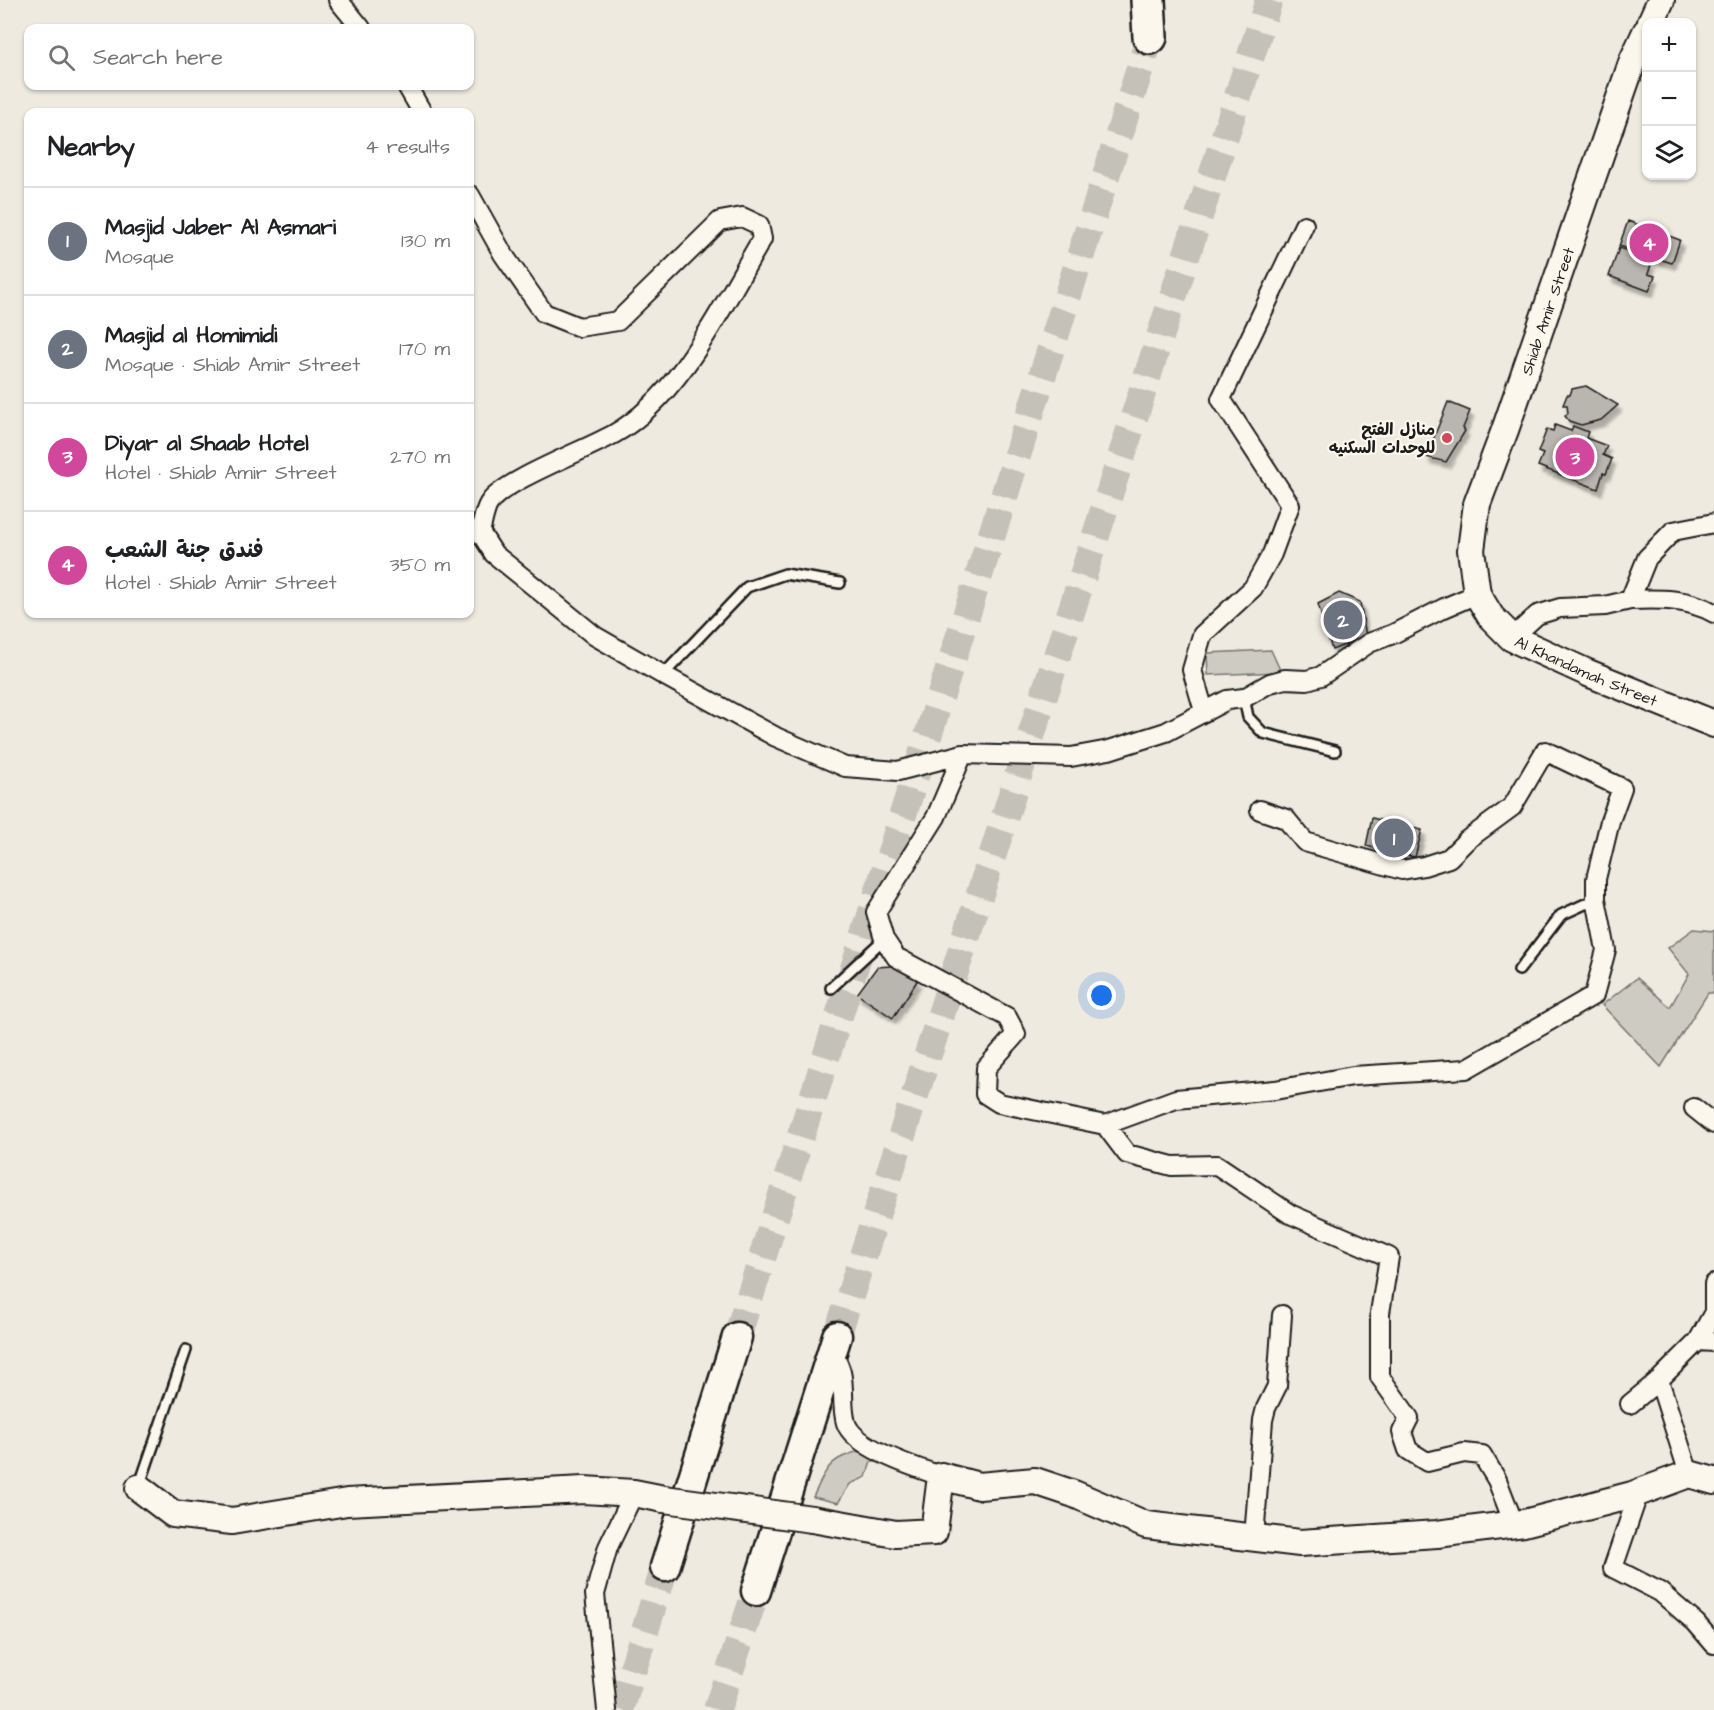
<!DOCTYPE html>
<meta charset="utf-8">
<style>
:root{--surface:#fff;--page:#f6f6f6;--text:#202124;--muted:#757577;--line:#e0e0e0;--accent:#d1495b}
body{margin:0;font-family:"Architects Daughter","Playpen Sans Arabic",sans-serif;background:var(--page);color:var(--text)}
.controls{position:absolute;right:18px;top:18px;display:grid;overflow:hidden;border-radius:12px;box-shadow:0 2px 4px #0004}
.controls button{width:54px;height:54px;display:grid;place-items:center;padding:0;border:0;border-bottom:2px solid var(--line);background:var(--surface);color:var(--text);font:30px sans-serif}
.you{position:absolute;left:1102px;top:996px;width:21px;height:21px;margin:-15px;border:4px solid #fff;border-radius:50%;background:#1a73e8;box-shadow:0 0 0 9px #1a73e833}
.badge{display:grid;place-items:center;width:39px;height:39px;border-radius:50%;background:var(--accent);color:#fff;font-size:20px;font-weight:700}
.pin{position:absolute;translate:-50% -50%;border:3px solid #fff;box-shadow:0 2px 6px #0006}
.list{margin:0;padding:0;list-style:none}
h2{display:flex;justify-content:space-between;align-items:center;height:78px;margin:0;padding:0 24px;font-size:26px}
h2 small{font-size:20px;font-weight:400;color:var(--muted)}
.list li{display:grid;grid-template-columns:39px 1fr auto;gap:18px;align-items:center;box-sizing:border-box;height:108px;padding:0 24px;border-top:2px solid var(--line)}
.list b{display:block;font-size:22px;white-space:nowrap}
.list p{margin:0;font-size:20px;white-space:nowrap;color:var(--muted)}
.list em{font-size:20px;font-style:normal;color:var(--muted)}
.icon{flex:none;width:33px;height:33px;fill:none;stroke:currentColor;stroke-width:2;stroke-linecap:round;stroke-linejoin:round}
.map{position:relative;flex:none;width:1714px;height:1710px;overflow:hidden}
.search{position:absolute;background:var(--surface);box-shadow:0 2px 4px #0004;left:24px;top:24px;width:450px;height:66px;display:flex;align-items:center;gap:15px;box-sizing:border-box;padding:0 21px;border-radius:12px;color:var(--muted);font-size:22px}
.panel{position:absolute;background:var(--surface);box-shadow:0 2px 4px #0004;left:24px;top:108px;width:450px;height:510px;border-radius:12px}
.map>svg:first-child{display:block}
.green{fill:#ceccc2;stroke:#75746f;stroke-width:1.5}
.building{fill:#b9b6af;stroke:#1c1c1c;stroke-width:1.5;filter:url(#shadow)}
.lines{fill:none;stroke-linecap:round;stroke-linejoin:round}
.primary-tunnel{stroke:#c4c1b8;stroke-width:28;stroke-dasharray:28 14;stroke-linecap:butt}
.lane-casing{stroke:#1c1c1c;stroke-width:14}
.street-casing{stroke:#1c1c1c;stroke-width:22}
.secondary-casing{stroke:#1c1c1c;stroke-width:30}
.primary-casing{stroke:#1c1c1c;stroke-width:33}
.highway-casing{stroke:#1c1c1c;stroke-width:38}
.lane{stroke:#fbf7ec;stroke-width:9}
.street{stroke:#fbf7ec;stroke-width:18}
.secondary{stroke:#fbf7ec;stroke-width:26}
.primary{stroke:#fbf7ec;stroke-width:28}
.highway{stroke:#fbf7ec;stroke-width:33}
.secondary-bridge-casing{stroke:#1c1c1c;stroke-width:30;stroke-linecap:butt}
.secondary-bridge{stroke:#fbf7ec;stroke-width:26}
.poi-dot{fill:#d1495b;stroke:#fbf7ec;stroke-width:2}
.labels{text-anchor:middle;stroke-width:4.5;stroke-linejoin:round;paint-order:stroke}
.street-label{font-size:16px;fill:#1c1c1c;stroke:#fbf7ec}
.poi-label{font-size:16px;font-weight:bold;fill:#1c1c1c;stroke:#fbf7ec;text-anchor:end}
</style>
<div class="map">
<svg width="1714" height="1710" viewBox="0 0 1714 1710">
<defs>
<filter id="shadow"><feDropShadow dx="3.5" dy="6" stdDeviation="1.5" flood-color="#0004"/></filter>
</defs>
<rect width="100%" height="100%" fill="#eeeadf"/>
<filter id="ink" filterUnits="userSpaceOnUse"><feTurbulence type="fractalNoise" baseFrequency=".0167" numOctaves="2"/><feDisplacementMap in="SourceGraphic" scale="12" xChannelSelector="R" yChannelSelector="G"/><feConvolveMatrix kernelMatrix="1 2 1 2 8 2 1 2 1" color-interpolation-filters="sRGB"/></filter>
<g filter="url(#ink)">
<path class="green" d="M1271,650L1281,672L1208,675L1207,653Z
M1694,929L1714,931V993H1708L1661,1067L1602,1005L1637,978L1670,1007L1689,974L1668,948Z
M863,1450L877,1462H871L866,1477L850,1484L838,1503L813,1497C828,1466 828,1459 863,1450Z"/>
<path class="building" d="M1628,221L1680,240L1672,263L1619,246Z
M1619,248L1642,256L1640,261L1651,265L1648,274L1655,276L1649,291L1609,276Z
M1586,386L1618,405L1601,420L1581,425L1569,421L1565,416L1568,413L1567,405H1563L1567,395H1570L1572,389Z
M1448,402L1470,411L1463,428L1465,431L1446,462L1426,457Z
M1555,425L1571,431L1573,426L1588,432L1586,438L1607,446L1603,455L1612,459L1606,474L1603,473L1598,489L1538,466L1543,454L1538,452L1547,429L1553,431Z
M1339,593L1360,602L1366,636L1332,650L1318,604Z
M1372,818L1422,830L1415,857L1366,846Z
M904,965L917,981L893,1018L857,994L877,967Z"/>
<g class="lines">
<path class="primary-tunnel" d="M837,1336L1269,0
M737,1337L1150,37
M620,1710L665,1567
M717,1710L756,1591"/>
<defs>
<path id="lane" d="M663,675L747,587L785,574L840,583
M1244,698L1248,717L1263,733L1335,751
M1519,970L1561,915L1596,899
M831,988L884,939
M139,1487L186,1350"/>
<path id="street" d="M338,0L361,28
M407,86L422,112
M470,195L503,254L544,313L579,327L618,321L720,221L742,217L759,225L762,239C723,304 681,396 614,434C588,449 503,481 490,502C484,509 483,523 480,532L494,554L595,636L663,675L776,737L845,767L898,771L963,754L1071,757L1109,750L1166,732L1227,700L1244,698L1270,683L1285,679L1307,680L1321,676L1369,643L1393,634L1444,608L1477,594
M1630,600C1659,599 1688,598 1714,613
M1512,638L1537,615L1560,608L1605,606L1630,600L1647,558L1673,531L1714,523
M1204,711L1192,670L1202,635L1253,588L1272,554L1290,505L1221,399L1304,225
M963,754L936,817L876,912L884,939L896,957L1007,1017L1016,1034L986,1068L985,1094L999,1103L1105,1125L1176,1099L1275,1090L1353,1076L1466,1069L1594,995L1606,950L1596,899V879L1610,821L1622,788L1545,751L1512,807L1467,840L1449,858L1424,866L1402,870L1305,842L1286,819L1260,810
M1694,1108L1714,1124
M1105,1125L1127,1154L1172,1166L1217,1165L1290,1214L1389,1257L1380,1313V1377L1409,1418L1402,1432L1408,1450L1427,1462L1464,1453L1482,1455L1497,1480L1514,1524
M1714,1284V1312L1698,1341L1714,1342
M832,1350C835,1357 839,1365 841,1372C845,1389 841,1406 846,1423C854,1448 917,1468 941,1476
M1630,1404L1659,1380
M1689,1474L1659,1380L1698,1341
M1639,1492L1613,1568L1660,1592L1696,1623L1714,1644
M1254,1538L1263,1420L1266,1408L1277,1386L1282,1315
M607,1710L595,1594L608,1547L634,1493"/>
<g id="secondary">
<path d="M1651,22L1661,0"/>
<path id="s1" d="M1646,32L1633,60L1505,430L1477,504L1471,550L1477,594L1491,617L1512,638L1588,673L1714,724"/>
<path d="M139,1488L173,1514L232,1521L347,1502L584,1490L634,1493L664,1499"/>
<path d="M812,1519L896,1534L934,1532L941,1476L979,1486L1035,1481L1074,1494L1146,1525L1300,1543L1437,1534L1524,1523L1632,1495L1689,1474L1714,1481"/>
</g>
<path id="primary" d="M665,1567L737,1337
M756,1591L837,1336"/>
<path id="highway" d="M1148,0L1150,37"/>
</defs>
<use href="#lane" class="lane-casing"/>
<use href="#street" class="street-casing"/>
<use href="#secondary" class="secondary-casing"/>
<use href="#primary" class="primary-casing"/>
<use href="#highway" class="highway-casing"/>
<use href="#lane" class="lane"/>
<use href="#street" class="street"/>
<use href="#secondary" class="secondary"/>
<use href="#primary" class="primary"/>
<use href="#highway" class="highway"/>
<defs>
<path id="secondary-bridge" d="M664,1499L812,1519"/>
</defs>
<use href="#secondary-bridge" class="secondary-bridge-casing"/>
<use href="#secondary-bridge" class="secondary-bridge"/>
</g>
</g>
<circle class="poi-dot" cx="1447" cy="438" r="6"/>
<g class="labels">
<g class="street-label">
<text transform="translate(1547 311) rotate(-71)" y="6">Shiab Amir Street</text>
<text dy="6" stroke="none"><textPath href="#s1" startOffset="730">Al Khandamah Street</textPath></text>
</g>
<g class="poi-label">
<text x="1435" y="435">منازل الفتح<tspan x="1435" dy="18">للوحدات السكنيه</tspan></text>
</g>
</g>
</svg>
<div class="controls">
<button>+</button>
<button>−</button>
<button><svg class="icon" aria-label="layers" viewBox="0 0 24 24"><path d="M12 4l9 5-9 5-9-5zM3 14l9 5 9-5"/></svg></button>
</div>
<div class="you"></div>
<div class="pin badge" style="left:1394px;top:838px;background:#6b7280">1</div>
<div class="pin badge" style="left:1343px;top:620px;background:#6b7280">2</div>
<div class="pin badge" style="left:1575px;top:457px;background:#d1479c">3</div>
<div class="pin badge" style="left:1649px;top:243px;background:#d1479c">4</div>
<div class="search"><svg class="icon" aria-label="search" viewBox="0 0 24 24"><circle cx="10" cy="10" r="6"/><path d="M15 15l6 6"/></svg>Search here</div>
<section class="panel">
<h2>Nearby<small>4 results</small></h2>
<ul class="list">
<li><span class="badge" style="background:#6b7280">1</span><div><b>Masjid Jaber Al Asmari</b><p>Mosque</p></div><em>130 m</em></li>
<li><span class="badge" style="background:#6b7280">2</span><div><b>Masjid al Homimidi</b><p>Mosque · Shiab Amir Street</p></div><em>170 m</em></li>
<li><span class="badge" style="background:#d1479c">3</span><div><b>Diyar al Shaab Hotel</b><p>Hotel · Shiab Amir Street</p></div><em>270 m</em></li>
<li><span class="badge" style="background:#d1479c">4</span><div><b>فندق جنة الشعب</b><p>Hotel · Shiab Amir Street</p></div><em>350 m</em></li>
</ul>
</section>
</div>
